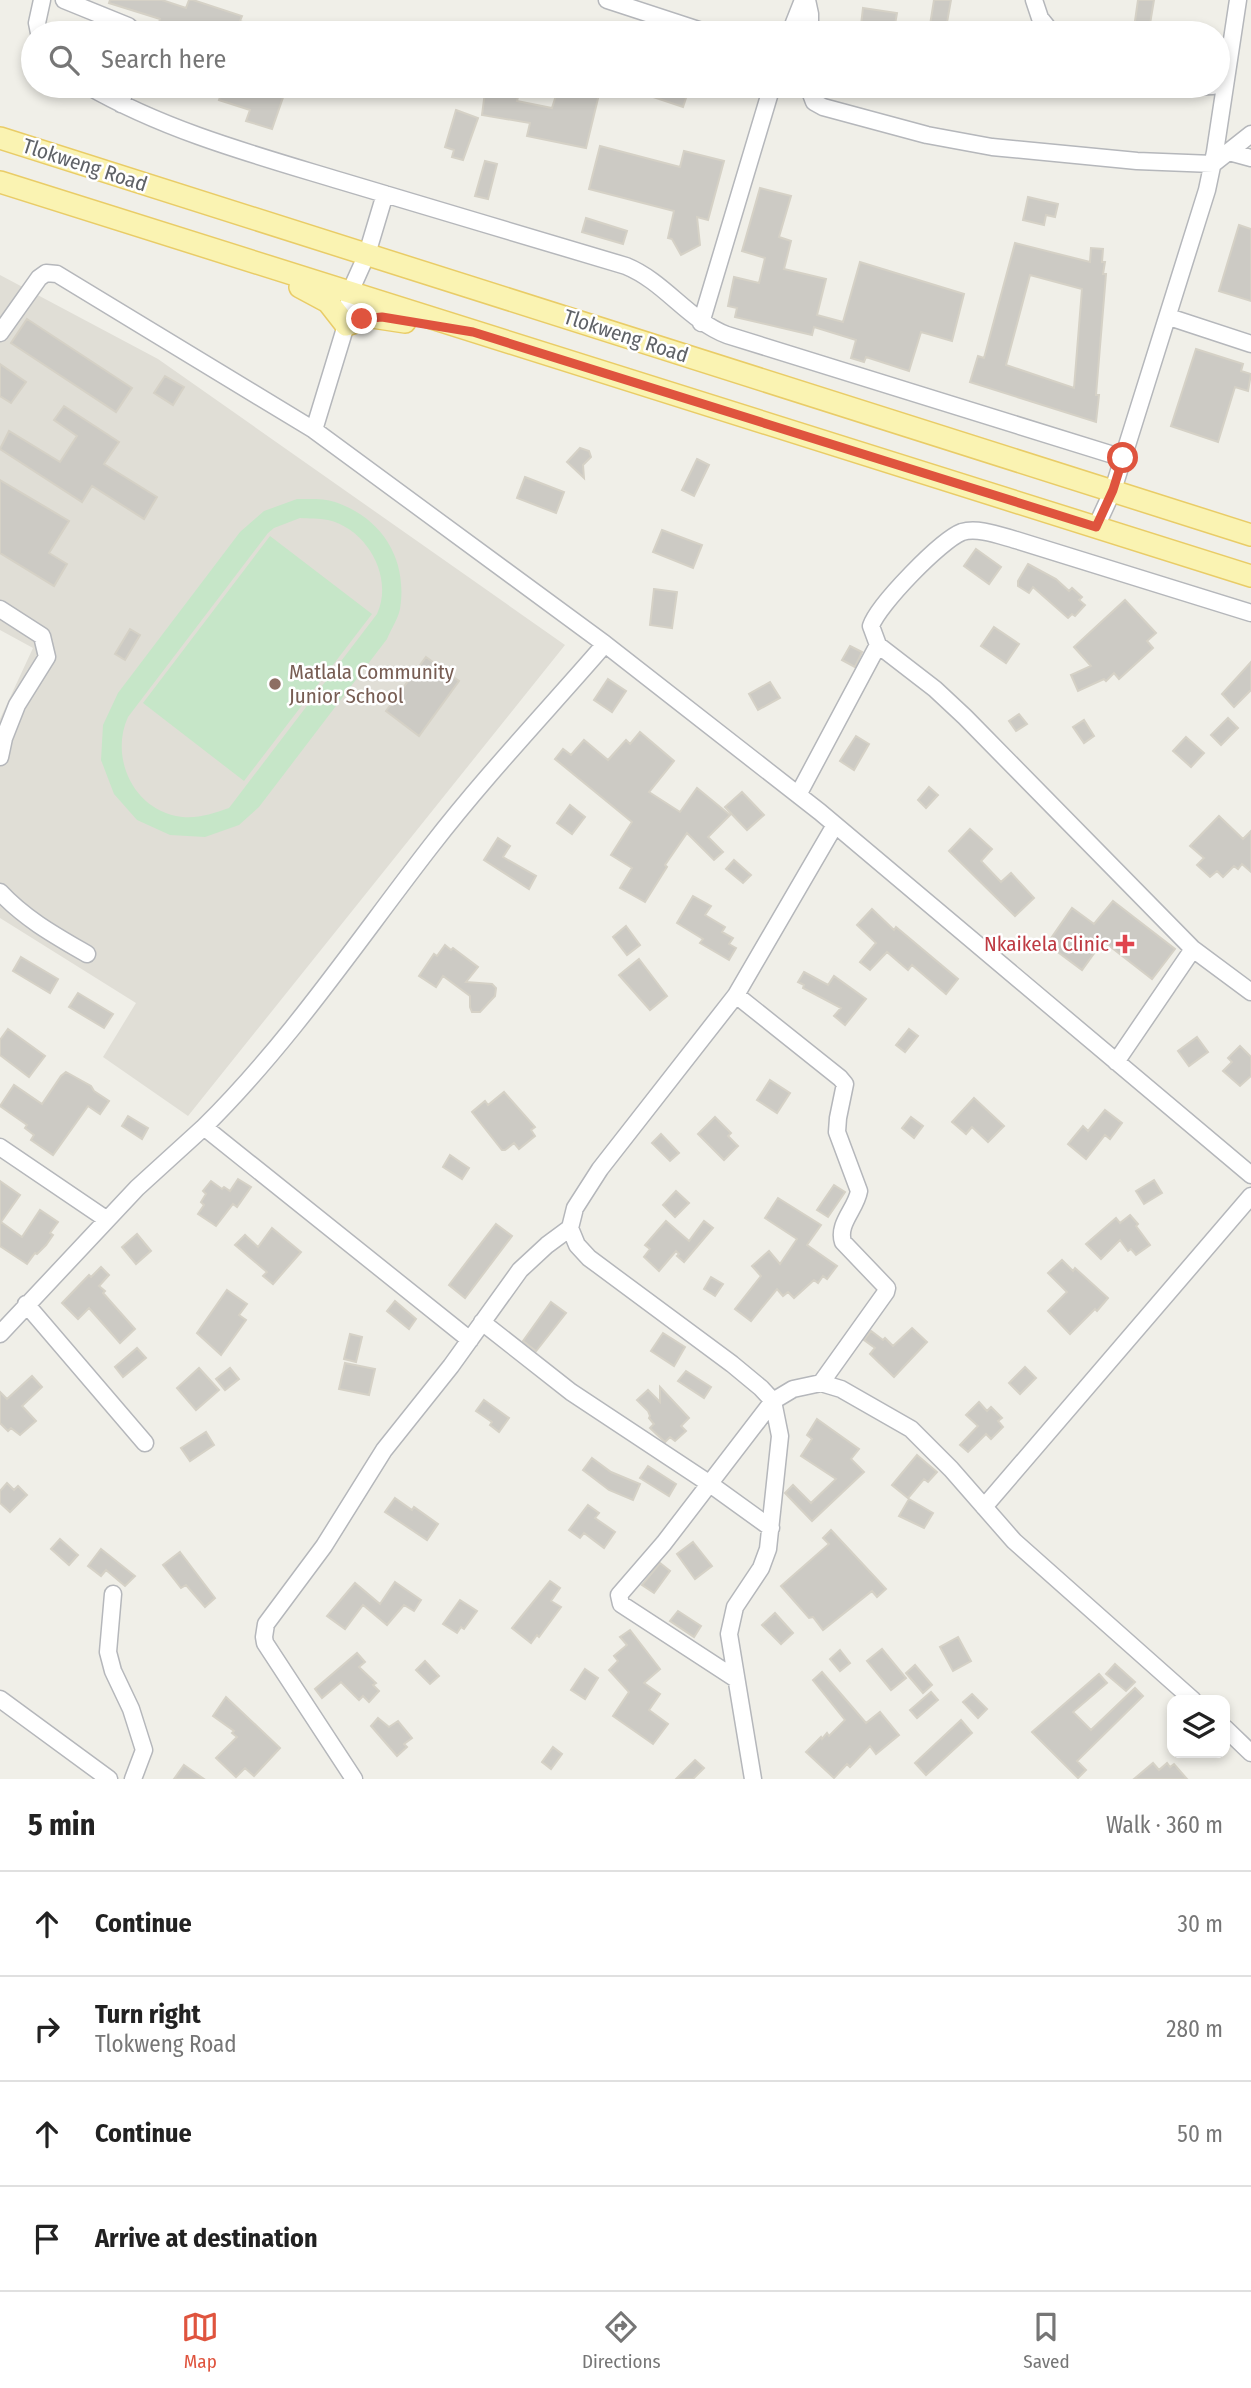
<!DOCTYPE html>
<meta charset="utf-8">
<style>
:root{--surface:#fff;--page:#f2f2f2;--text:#222;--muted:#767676;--line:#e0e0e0;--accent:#df543e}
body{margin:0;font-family:"Fira Sans Condensed",sans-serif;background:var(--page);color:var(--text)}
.controls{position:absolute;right:21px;bottom:21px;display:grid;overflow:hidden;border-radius:14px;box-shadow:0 4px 10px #0003}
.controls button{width:63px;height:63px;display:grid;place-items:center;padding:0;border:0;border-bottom:2px solid var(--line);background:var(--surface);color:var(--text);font:35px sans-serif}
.stop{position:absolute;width:21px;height:21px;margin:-16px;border:5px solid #df543e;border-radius:50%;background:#fff}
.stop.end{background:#df543e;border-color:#fff;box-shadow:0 2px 7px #0008}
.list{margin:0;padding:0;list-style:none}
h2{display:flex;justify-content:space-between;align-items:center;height:91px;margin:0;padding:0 28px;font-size:30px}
h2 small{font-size:23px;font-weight:400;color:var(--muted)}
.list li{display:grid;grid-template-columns:46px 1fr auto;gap:21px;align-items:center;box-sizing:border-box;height:105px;padding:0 28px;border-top:2px solid var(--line)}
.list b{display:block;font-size:26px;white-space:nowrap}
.list p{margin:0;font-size:23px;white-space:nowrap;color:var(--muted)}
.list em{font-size:23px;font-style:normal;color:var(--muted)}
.icon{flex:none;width:38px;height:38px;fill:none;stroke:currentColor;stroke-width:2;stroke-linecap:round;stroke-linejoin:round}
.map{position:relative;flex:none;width:1251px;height:1779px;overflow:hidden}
.search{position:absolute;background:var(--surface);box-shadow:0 4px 10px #0003;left:21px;right:21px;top:21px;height:77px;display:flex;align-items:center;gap:18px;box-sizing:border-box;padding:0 24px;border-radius:38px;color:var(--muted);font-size:26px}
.sheet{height:511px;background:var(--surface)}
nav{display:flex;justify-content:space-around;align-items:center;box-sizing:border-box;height:98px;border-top:2px solid var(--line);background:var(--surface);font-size:19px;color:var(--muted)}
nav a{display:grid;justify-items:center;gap:4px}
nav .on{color:var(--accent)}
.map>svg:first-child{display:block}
.education{fill:#e0ded6}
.green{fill:#c6e6c8;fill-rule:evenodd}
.building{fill:#cccac4;stroke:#d5d1c6;stroke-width:2;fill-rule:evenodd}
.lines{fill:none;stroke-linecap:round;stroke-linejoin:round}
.minor-casing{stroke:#b5b7bb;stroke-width:19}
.major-casing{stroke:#e9cc67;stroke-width:24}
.minor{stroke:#fff;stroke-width:16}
.major{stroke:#faf3b2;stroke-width:21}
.route{stroke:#df543e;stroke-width:9}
.education-dot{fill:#8d6e63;stroke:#fff;stroke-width:2.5}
.health-dot{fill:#e0444e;stroke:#fff;stroke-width:2.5}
.labels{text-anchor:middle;stroke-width:5;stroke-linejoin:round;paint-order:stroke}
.street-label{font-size:21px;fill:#5f6267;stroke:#fff}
.education-label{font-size:21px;fill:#785e54;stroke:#fff;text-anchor:start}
.health-label{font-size:21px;fill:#be3a42;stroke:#fff;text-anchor:end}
</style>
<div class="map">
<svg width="1251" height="1779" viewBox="0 0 1251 1779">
<rect width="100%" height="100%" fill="#f0efe8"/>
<path class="education" d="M0,275L158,359L565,645L188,1116L103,1057L136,1003L0,918V719L33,648L0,630Z"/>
<path class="green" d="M297,499C309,499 324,498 335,502C382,518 408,559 400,609C398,619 391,629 387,639L259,807L239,825L205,837L170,835L137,820L114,794L101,760L103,725L118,693L240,532L264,511ZM300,518C309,519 319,518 328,520C367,529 394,577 377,614L229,808C211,814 195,820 176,816C132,807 110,756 128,717L268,533L274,528Z
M270,536L372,614L244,781L143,703Z"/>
<path class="building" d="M110,0H162L186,8L189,0H193L242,16L240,21L269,33H199L175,25L173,33H156L160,19L109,3Z
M934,0H951L946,28L930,25Z
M1138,0H1154L1149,30L1134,28Z
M863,8L897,13L894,30L861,25Z
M193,86H287L272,129L246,121L250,110L219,100L220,97L192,88Z
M559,86H601L586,148L527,136L530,123L482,115L485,92L518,97L517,101L552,108Z
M627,86H690L683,107L626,88Z
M456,110L478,118L463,160L452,157L454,150L445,147Z
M600,146L680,167L684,151L724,161L708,220L697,217L700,245L681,255L672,239L668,238L674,211L589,189Z
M485,161L497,164L488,199L475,196Z
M760,188L791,196L779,237L791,241L784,269L826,279L817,315L843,322L860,262L964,294L952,341L921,332L909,371L866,357L864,362L851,358L856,340L814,327L812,335L735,317L737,308L728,306L734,277L759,283L765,258L742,251Z
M1028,197L1058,204L1055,217L1046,215L1044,225L1023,220Z
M586,218L627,231L623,244L582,232Z
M1239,225L1251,229V301L1219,291Z
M1015,243L1090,262L1091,248L1103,249L1102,262H1105L1103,274H1106L1096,395H1099L1096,422L970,382L978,356L984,358ZM1030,275L1082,289L1074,388L1006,365Z
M27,319L132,388L116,412L11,343Z
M1196,349L1243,364L1241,371L1251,374L1248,391L1235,387L1218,442L1171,426Z
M0,364L26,382L11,403L0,396Z
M165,376L184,387L173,405L154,393Z
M64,406L119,442L104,464L157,497L144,519L92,486L82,502L0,449L9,431L60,462L77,436L54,420Z
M580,448L589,451L591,457L583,465L584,478L567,462Z
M697,459L709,465L694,496L682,490Z
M525,477L564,492L556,513L517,498Z
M0,480L69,521L49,553L67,564L54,586L0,553Z
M662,530L702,545L693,568L653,552Z
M976,549L1001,567L989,584L964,566Z
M1028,564L1056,579L1069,591L1072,588L1082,597L1079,600L1085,605L1075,616L1072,614L1068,618L1033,587L1029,593L1018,586V581Z
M654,589L677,592L672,628L650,625Z
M1125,600L1156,633L1147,641L1153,648L1119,679L1114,673L1106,681L1104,679L1078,691L1071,675L1091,666L1074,647Z
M994,627L1019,644L1006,663L981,646Z
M130,629L140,635L125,660L115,654Z
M850,646L862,652L855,667L842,660Z
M426,657L459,681L419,736L386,711Z
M1251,662V690L1234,707L1222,694Z
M608,679L626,691L612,712L594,700Z
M770,682L780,698L758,710L749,694Z
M1019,714L1027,724L1016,731L1009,721Z
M1228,718L1238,728L1221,745L1211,735Z
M1084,720L1094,736L1084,743L1073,727Z
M640,732L674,761L649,792L680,812L697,788L730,815L708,837L723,852L714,860L687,833L665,865L667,867L645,902L620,888L632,868L611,855L632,822L555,759L563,749L571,755L584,740L608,760L626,740L630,744Z
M856,736L869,744L854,770L840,761Z
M1186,737L1204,753L1191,767L1173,751Z
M929,787L938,795L926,808L918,800Z
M742,792L764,815L747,830L725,807Z
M570,805L585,817L572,834L557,823Z
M1219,816L1243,839L1251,831V872L1242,864L1238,869L1234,866L1223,877L1217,871L1210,877L1197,865L1204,858L1190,846Z
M970,829L992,849L981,861L1001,882L1011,873L1034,898L1015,916L949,851Z
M498,838L510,846L503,857L536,876L529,889L484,860Z
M734,860L751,875L743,883L726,869Z
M693,896L711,906L705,915L725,927L722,932L733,938L729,944L736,948L729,960L700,943L703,939L677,923Z
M1113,901L1175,949L1152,979L1103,941L1082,970L1047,944L1072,908L1094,924Z
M872,909L894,930L896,927L958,979L946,994L912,965L908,970L887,952L870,970L860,962L876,943L857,925Z
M626,926L640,945L627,955L613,937Z
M445,945L451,950L453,948L478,967L466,982L492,984L496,988L495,996L480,1012H472L470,1007V996L443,976L436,987L419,976L434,954L437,956Z
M21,957L58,979L50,993L13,971Z
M639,959L667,996L650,1010L619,975Z
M804,972L828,985L834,976L866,999L845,1025L834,1016L841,1008L803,988L804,985L798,982Z
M78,993L113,1014L104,1028L69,1007Z
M8,1029L45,1056L29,1077L0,1055V1040Z
M909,1029L918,1036L905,1052L896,1045Z
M1197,1037L1208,1052L1189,1066L1178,1051Z
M1240,1046L1251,1057V1076L1240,1086L1223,1071L1232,1062L1228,1058Z
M66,1072L91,1086L94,1091L109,1101L100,1114L88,1106L53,1155L31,1140L34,1135L25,1128L27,1125L0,1106L14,1085L42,1104L61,1076Z
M770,1080L790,1093L777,1113L757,1100Z
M504,1092L535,1127L531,1130L535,1136L519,1149L514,1143L505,1150H502L472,1112L485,1101L488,1105Z
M974,1098L1004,1126L988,1142L972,1127L966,1134L952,1122Z
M1105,1110L1122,1123L1110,1139L1105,1135L1086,1159L1068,1144L1083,1126L1088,1131Z
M128,1116L148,1128L142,1139L122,1126Z
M715,1117L731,1133L728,1136L738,1146L724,1160L698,1134Z
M911,1117L923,1126L914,1138L902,1128Z
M661,1134L679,1153L670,1161L652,1143Z
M450,1155L469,1168L462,1179L443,1167Z
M238,1179L251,1187L237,1207L233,1204L216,1226L198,1214L204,1205L201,1202L206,1194L203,1191L211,1181L222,1189L224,1187L230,1191Z
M1154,1180L1162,1193L1144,1204L1136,1191Z
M0,1181L20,1195L1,1222L22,1237L40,1210L58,1222L50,1233L53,1235L46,1245L37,1254L35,1253L27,1264L0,1246Z
M834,1185L845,1192L828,1217L817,1210Z
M676,1191L689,1203L675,1217L663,1205Z
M778,1198L821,1225L807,1245L837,1266L827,1279L823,1276L818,1283L814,1280L794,1298L788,1292L783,1296L777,1289L751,1321L735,1309L761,1276L752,1266L769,1251L780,1264L797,1239L765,1218Z
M1130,1215L1138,1224L1136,1226L1150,1245L1136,1255L1131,1249L1128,1251L1120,1240L1101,1259L1086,1244L1116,1218L1120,1223Z
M666,1221L689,1241L704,1221L713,1228L684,1262L677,1256L679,1254L676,1251L659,1271L644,1257L650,1249L645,1245Z
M496,1224L512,1236L465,1298L449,1285Z
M272,1228L301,1252L273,1284L263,1276L267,1272L235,1245L245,1235L258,1247Z
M137,1234L151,1251L136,1264L122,1247Z
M1062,1260L1073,1271L1075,1268L1108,1298L1097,1311L1095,1309L1070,1334L1048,1311L1067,1292L1048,1273Z
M101,1267L109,1275L99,1286L105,1291L103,1293L135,1329L120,1343L89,1308L78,1319L62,1303L89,1275L91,1277Z
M711,1277L723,1284L715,1296L704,1289Z
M227,1290L247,1304L239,1315L246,1320L221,1355L197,1333Z
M395,1301L416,1319L409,1329L387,1311Z
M551,1302L566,1313L536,1351L523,1341Z
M912,1328L927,1342L894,1377L870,1354L875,1348L864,1340L871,1331L883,1340L885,1338L893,1346Z
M663,1333L685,1347L674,1366L651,1351Z
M350,1334L362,1337L356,1362L344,1359Z
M137,1348L146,1358L123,1377L115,1367Z
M345,1363L375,1369L369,1395L339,1389Z
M1025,1367L1036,1378L1020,1394L1009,1383Z
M199,1368L219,1390L196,1410L177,1388Z
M230,1368L239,1379L225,1390L216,1379Z
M686,1371L711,1387L704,1398L678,1381Z
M32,1376L42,1387L22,1406L36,1421L20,1435L11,1428L8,1431L0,1423V1392L7,1399Z
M660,1387L689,1418L681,1426L686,1431L675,1441L670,1437L665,1442L650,1428L654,1424L649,1418L650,1416L648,1411L637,1400L648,1390L660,1402Z
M484,1400L509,1418L499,1432L490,1425L492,1422L476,1411Z
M979,1402L987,1411L991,1407L1002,1418L998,1421L1003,1427L991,1439L986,1434L968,1452L960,1445L978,1426L966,1415Z
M817,1419L859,1449L851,1459L864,1472L812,1521L785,1493L793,1485L811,1503L836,1479L801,1456L812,1439L807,1435Z
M206,1432L214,1445L190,1461L181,1448Z
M917,1455L937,1472L928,1482L924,1479L908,1498L892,1485Z
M592,1458L611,1472L640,1484L633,1500L609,1490L583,1470Z
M648,1466L676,1484L669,1496L640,1478Z
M7,1483L14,1490L18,1486L27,1495L10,1512L0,1503V1491Z
M395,1498L412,1510L414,1507L438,1524L427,1540L385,1512Z
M909,1499L933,1513L924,1528L899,1516Z
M588,1505L599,1513L595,1518L615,1532L604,1548L584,1533L580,1538L569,1530Z
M831,1530L886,1589L877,1597L872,1591L823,1630L813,1617L809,1618L781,1586L829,1544L823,1538Z
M60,1539L78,1555L69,1565L51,1549Z
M693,1542L712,1566L695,1579L677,1554Z
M101,1549L135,1576L125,1586L106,1570L101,1576L88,1566Z
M180,1552L215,1598L205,1607L186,1585L181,1588L163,1565Z
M660,1563L670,1571L654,1593L642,1585Z
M550,1581L560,1588L551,1601L561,1607L539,1637L537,1635L531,1643L512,1628Z
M395,1582L421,1600L414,1611L404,1605L387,1625L363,1605L345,1629L327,1616L355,1583L380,1604Z
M460,1600L477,1611L464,1629L461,1627L457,1633L443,1624Z
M678,1611L701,1626L694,1637L670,1621Z
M775,1613L793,1633L781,1644L762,1625Z
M630,1630L660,1669L644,1683L660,1694L649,1710L668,1724L653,1744L613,1716L629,1692L609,1670L618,1661L614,1656L627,1645L620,1637Z
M958,1637L971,1661L953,1671L940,1647Z
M882,1649L906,1678L891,1690L867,1661Z
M840,1650L850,1663L840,1671L830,1659Z
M357,1653L365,1662L359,1667L376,1683L373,1685L379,1691L369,1702L363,1696L359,1700L341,1682L322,1698L315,1689Z
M425,1661L439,1676L430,1684L416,1670Z
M1115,1664L1135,1682L1126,1691L1106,1674Z
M915,1665L932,1685L923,1693L906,1673Z
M585,1669L598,1678L585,1699L571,1690Z
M822,1672L866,1723L880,1712L899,1735L876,1754L870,1746L850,1767L847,1764L834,1778L806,1752L821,1737L822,1739L827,1733L829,1736L845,1720L813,1680Z
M1099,1674L1107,1683L1073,1712L1091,1730L1135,1688L1143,1696L1077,1761L1086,1770L1078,1778L1032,1732Z
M931,1692L938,1700L917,1718L910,1710Z
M972,1694L987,1709L978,1718L963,1702Z
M226,1697L280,1748L254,1776L245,1768L236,1777L216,1758L237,1737L232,1733L234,1731L213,1716Z
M378,1718L389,1727L398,1721L412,1738L404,1744L407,1747L397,1756L371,1726Z
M961,1720L972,1733L926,1775L915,1763Z
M553,1747L562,1754L551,1769L542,1762Z
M695,1760L704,1768L693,1779H676Z
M1153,1763L1159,1770L1167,1763L1170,1767L1174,1764L1187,1779H1134Z
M184,1765L204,1779H174Z"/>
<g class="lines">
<defs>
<path id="minor" d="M64,0L128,26L136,33
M607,0L708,33
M807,0L810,14V33
M1034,0L1040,18L1052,33
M39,33L37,23L42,0
M790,33L803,0
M88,86C166,131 255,155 341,181C436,209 531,238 626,266C665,282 688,320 727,335L1123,458
M808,86L814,102L823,107L927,135L992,147L1137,161L1213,164L1251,134
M1128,86L1155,88L1213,86
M121,104L126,86
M1229,152L1251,158
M385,194L367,254L350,292L346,325L314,430L605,644L820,812L1251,1175
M1169,317L1251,344
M701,323L772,86
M0,333L39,278L46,273L57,274L314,430
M1096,527L1113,490L1207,190L1215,152L1238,0
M0,609L42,636L47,657L17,705L4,738L0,757
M798,795L878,645
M0,892C25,919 56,936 87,954
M1193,949L965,717L935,689L878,645L871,626C878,605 941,540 962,532C978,527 1001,536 1016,540L1251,613
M736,995L840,1078L845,1084L838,1118L837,1132L859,1191C856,1209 837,1224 843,1242L887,1288L886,1292L821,1383
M1116,1062L1193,949L1251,992
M0,1147L106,1219
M26,1304L145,1443
M482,1322L571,1392L710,1484L771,1528
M0,1334L137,1188L204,1127
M470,1340L204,1127C290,1042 358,940 431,846C486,775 547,711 605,644
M984,1507L1251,1196
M113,1594L108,1652L113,1671L131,1709L144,1750L133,1779
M736,1679L621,1604L619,1595L664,1543L773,1401L793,1389L821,1383L841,1389L911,1429L951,1469L1014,1541L1193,1700
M0,1699L109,1779
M1225,1728L1251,1753
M354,1779L265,1643L264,1637L266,1624L324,1546L384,1450L451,1366L520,1270L547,1245L570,1228
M753,1779L729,1634L735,1607L761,1568L768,1549L780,1436L773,1401L761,1388L732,1364L589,1258L577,1245L570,1228L575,1208L600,1169L736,995L835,825"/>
<path id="major" d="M0,138L1251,535
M0,182L1251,576
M300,287L328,302L346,325L372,317L405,322"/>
</defs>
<use href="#minor" class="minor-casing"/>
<use href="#major" class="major-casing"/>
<use href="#minor" class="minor"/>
<use href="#major" class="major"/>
</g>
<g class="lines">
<path class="route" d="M362,319L382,317L473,332L1096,527L1113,490L1123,458"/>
</g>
<circle class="education-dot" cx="275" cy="684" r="7"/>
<path class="health-dot" d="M1121.5 933.5h7v7h7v7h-7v7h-7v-7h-7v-7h7z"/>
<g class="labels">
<g class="street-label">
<text transform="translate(85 165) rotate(18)" y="7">Tlokweng Road</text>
<text transform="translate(626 336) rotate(18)" y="7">Tlokweng Road</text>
</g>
<g class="education-label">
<text x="289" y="679">Matlala Community<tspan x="289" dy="24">Junior School</tspan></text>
</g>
<g class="health-label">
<text x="1109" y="951">Nkaikela Clinic</text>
</g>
</g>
</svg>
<div class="controls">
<button><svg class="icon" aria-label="layers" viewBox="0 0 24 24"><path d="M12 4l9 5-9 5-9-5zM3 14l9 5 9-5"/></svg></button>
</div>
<div class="stop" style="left:1123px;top:458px"></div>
<div class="stop end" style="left:362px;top:319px"></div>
<div class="search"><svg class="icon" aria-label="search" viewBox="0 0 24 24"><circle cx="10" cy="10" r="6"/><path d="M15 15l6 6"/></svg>Search here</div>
</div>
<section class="sheet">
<h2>5 min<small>Walk · 360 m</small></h2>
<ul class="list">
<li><svg class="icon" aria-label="ahead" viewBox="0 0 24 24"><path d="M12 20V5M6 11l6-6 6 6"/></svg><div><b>Continue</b></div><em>30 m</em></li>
<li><svg class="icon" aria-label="right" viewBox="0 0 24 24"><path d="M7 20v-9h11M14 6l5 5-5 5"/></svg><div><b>Turn right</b><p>Tlokweng Road</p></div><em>280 m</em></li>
<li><svg class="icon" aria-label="ahead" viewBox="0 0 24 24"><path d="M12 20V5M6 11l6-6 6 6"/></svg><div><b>Continue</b></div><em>50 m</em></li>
<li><svg class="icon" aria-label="arrive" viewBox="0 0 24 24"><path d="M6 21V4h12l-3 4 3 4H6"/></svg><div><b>Arrive at destination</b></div></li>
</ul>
</section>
<nav>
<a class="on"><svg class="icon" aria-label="map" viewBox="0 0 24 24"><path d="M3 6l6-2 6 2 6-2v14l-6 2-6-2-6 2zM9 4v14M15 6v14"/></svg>Map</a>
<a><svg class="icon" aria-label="directions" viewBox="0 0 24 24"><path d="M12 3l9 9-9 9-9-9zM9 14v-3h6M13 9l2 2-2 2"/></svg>Directions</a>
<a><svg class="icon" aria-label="saved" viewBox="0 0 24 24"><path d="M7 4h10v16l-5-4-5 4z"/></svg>Saved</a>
</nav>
